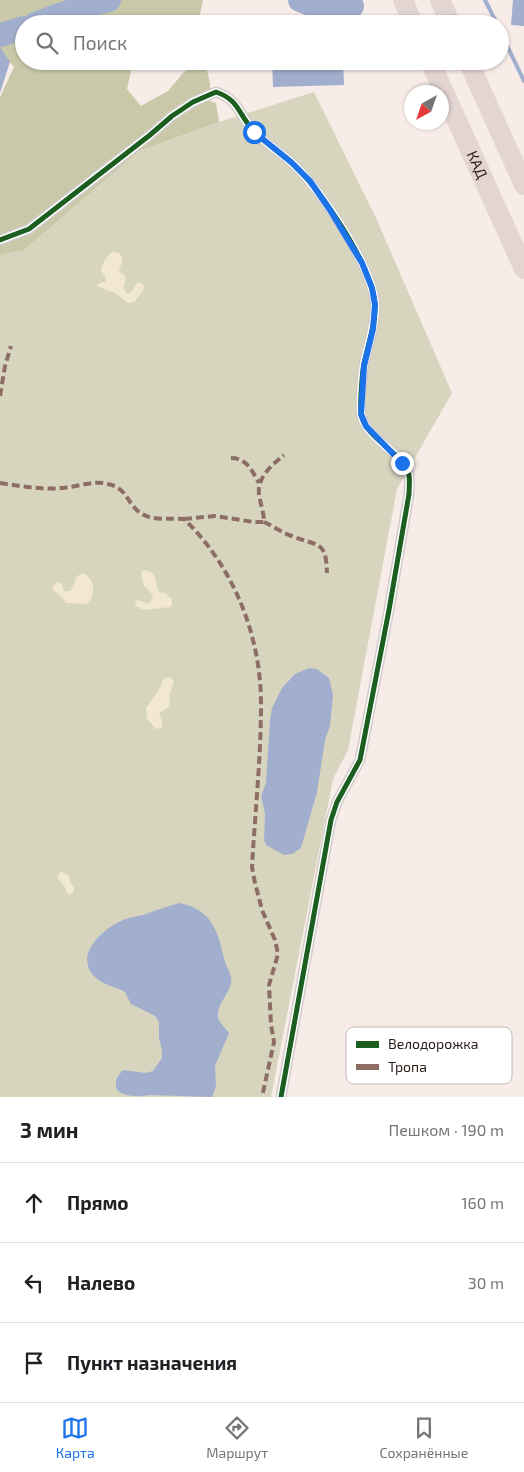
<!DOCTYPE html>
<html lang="ru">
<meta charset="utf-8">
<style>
:root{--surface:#fff;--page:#f6f6f6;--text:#202124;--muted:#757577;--line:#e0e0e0;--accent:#1a73e8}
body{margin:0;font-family:"Exo 2",sans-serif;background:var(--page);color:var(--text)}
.compass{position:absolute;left:404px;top:85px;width:45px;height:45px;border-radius:50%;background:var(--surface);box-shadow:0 1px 4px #0004;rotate:220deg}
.stop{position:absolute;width:15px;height:15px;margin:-11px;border:4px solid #1a73e8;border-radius:50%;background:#fff}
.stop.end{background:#1a73e8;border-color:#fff;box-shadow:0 1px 5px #0008}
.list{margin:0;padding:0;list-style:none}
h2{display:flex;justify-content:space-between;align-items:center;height:65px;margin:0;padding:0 20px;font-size:21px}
h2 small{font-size:16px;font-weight:400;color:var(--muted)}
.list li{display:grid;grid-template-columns:32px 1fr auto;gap:15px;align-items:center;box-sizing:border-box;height:80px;padding:0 20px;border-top:1px solid var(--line)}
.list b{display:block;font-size:19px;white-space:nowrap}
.list em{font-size:16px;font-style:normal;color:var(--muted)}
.icon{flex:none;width:28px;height:28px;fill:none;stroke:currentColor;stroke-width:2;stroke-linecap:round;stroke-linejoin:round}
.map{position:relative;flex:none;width:524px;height:1097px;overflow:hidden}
.search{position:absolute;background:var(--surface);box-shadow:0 1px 4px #0004;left:15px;right:15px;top:15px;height:55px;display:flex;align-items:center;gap:12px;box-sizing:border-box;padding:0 18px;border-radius:28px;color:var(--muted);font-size:19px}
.sheet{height:305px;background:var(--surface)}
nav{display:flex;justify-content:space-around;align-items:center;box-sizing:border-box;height:70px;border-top:1px solid var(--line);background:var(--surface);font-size:14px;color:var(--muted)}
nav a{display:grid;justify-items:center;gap:2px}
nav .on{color:var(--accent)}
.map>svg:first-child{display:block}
.green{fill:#d7d5be}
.forest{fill:#c9c9aa}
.sand{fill:#f2e8d1}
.water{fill:#a2aecd}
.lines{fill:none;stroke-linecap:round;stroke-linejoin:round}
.stream{stroke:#a2aecd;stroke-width:4}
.river{stroke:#a2aecd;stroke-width:24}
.street{stroke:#d0cdca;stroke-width:11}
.highway{stroke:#e3d5d1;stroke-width:20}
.quiet{stroke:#8d6e63;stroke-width:4;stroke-dasharray:8 4;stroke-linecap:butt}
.cycleway-casing{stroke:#fff;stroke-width:8}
.cycleway{stroke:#1b5e20;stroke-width:5}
.route{stroke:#1a73e8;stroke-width:6}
.labels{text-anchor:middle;stroke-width:5;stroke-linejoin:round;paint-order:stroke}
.street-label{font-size:15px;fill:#261b16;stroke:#fff}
.key{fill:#fff;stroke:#bebbb9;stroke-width:1}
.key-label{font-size:14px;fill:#261b16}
</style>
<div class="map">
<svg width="524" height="1097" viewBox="0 0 524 1097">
<rect width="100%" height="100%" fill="#f7ece7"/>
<path class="green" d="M314,92L376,218L452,393L397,489L348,750L333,779L271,1097H0V255L24,250L139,151L219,122Z"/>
<path class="forest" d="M0,0H203L198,24H24V61H133L127,89L141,106L168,91L184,72L205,61L210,84L211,102L216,103L219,122L139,151L24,250L0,255V97L14,67L0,50Z"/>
<path class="sand" d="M113,252L119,253L123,258L119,271L126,277L124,288L126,293L129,294C134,290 133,285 139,282L144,285L143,291L134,302L128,303L117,294L97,286L98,284L106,281V278L101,270C103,262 106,256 113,252Z
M143,570C160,572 154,583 159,592L165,593L172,599V604L170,607L143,610L136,606L135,602L137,600L148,604L153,598L152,594L144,586L141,574Z
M84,573C95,581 97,596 86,604L66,603L61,596L52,589L54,584L58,582L62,584L64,591H70L73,586L77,576Z
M168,677L172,679L174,682L170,693L169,707L159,713L163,723L161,728L156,729L147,719L146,708L159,690L163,680Z
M61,872L69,875L70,882L74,887V891L70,895L67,893L64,886L58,879V875Z"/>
<path class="water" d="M513,0H524V26L511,25Z
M0,47L10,62L0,93Z
M272,61H343L344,85L273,87Z
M309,668L317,669L329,678L333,695L330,726L325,740L317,792L301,848L292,854L284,855L266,845L264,840L265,813L261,796L266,783L270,720L272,708L282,688L295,674Z
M179,903C214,910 218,933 225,962C227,967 230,972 231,977C234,991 216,1002 218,1017C219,1022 225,1028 229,1033L215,1066L216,1086L212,1097L150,1095C138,1097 126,1097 117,1090C114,1081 117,1077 123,1070L146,1073L153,1071L162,1058V1051L159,1038V1022L155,1016L131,1004L125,992C115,986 102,985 94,976C75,956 100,931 119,922C128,917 137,917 146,914C157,910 168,906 179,903Z"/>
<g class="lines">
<path class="stream" d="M330,0L334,10
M485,0L497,24
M500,31L524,81"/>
<path class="river" d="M300,0L327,11L352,6
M35,24L79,8L109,0
M0,35L24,28"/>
<path class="street" d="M0,240L29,229L150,135L172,116L193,102L216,92C240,100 238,115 254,131C265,143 280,152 292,163C320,189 372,265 375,304C376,324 368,344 364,364C362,374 360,402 361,413C364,438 403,452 409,475C410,481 409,488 409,494L389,610L360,760L337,802L331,820L281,1097"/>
<g class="highway">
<path d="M403,0L413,24"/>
<path d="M440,0L451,24"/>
<path id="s1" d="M430,61L524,269"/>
<path d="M468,61L524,185"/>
</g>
<path class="quiet" d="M0,396L5,366L11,346
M231,458C247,458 252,471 259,483
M0,483C20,486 41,490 62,488C77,487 93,480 108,484C128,488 127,505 142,514C153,521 171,518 184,519C233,566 261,635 261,704C261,758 255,813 252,867L255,883L262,910L275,940L278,954L269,985L271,1025L274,1042L262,1097
M184,519L215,516L254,522H264C264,512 260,503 259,494C257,477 272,465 284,455
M264,522C273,526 282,533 292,536C318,547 326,539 327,573"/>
<defs>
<path id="cycleway" d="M0,240L29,229L150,135L172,116L193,102L216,92C240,100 238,115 254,131C265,143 280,152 292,163C320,189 372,265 375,304C376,324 368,344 364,364C362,374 360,402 361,413C364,438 403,452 409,475C410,481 409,488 409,494L389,610L360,760L337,802L331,820L281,1097"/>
</defs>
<use href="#cycleway" class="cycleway-casing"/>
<use href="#cycleway" class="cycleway"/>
</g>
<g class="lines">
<path class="route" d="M254,132L291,162L310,181L330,210L362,263L372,288L375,305L373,329L364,366L361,414L366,426L402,463"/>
</g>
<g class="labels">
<g class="street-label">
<text dy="5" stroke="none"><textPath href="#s1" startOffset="114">КАД</textPath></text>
</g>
</g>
<rect x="346" y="1027" width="166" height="57" rx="8" class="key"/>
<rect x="356" y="1041" width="23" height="7" fill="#1b5e20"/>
<rect x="356" y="1064" width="23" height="6" fill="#8d6e63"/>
<g class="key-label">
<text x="388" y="1049">Велодорожка</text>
<text x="388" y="1072">Тропа</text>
</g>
</svg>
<svg class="compass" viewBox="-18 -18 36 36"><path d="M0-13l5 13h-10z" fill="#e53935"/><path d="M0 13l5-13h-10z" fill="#757577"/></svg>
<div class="stop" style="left:254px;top:132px"></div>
<div class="stop end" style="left:402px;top:463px"></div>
<div class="search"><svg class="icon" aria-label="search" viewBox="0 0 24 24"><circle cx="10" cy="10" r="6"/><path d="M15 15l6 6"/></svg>Поиск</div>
</div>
<section class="sheet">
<h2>3 мин<small>Пешком · 190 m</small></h2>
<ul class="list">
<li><svg class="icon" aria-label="ahead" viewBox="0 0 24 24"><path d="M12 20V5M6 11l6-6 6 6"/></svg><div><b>Прямо</b></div><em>160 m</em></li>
<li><svg class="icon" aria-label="left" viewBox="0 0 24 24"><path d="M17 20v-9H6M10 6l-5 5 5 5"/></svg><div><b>Налево</b></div><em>30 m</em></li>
<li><svg class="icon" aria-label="arrive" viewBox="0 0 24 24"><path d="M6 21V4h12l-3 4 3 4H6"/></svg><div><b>Пункт назначения</b></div></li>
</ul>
</section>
<nav>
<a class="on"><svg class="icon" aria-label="map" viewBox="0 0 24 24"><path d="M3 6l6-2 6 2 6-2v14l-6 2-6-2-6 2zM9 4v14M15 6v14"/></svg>Карта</a>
<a><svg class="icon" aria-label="directions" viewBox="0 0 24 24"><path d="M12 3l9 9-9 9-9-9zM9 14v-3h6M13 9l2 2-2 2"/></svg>Маршрут</a>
<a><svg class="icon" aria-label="saved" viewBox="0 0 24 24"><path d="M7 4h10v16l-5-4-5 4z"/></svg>Сохранённые</a>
</nav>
